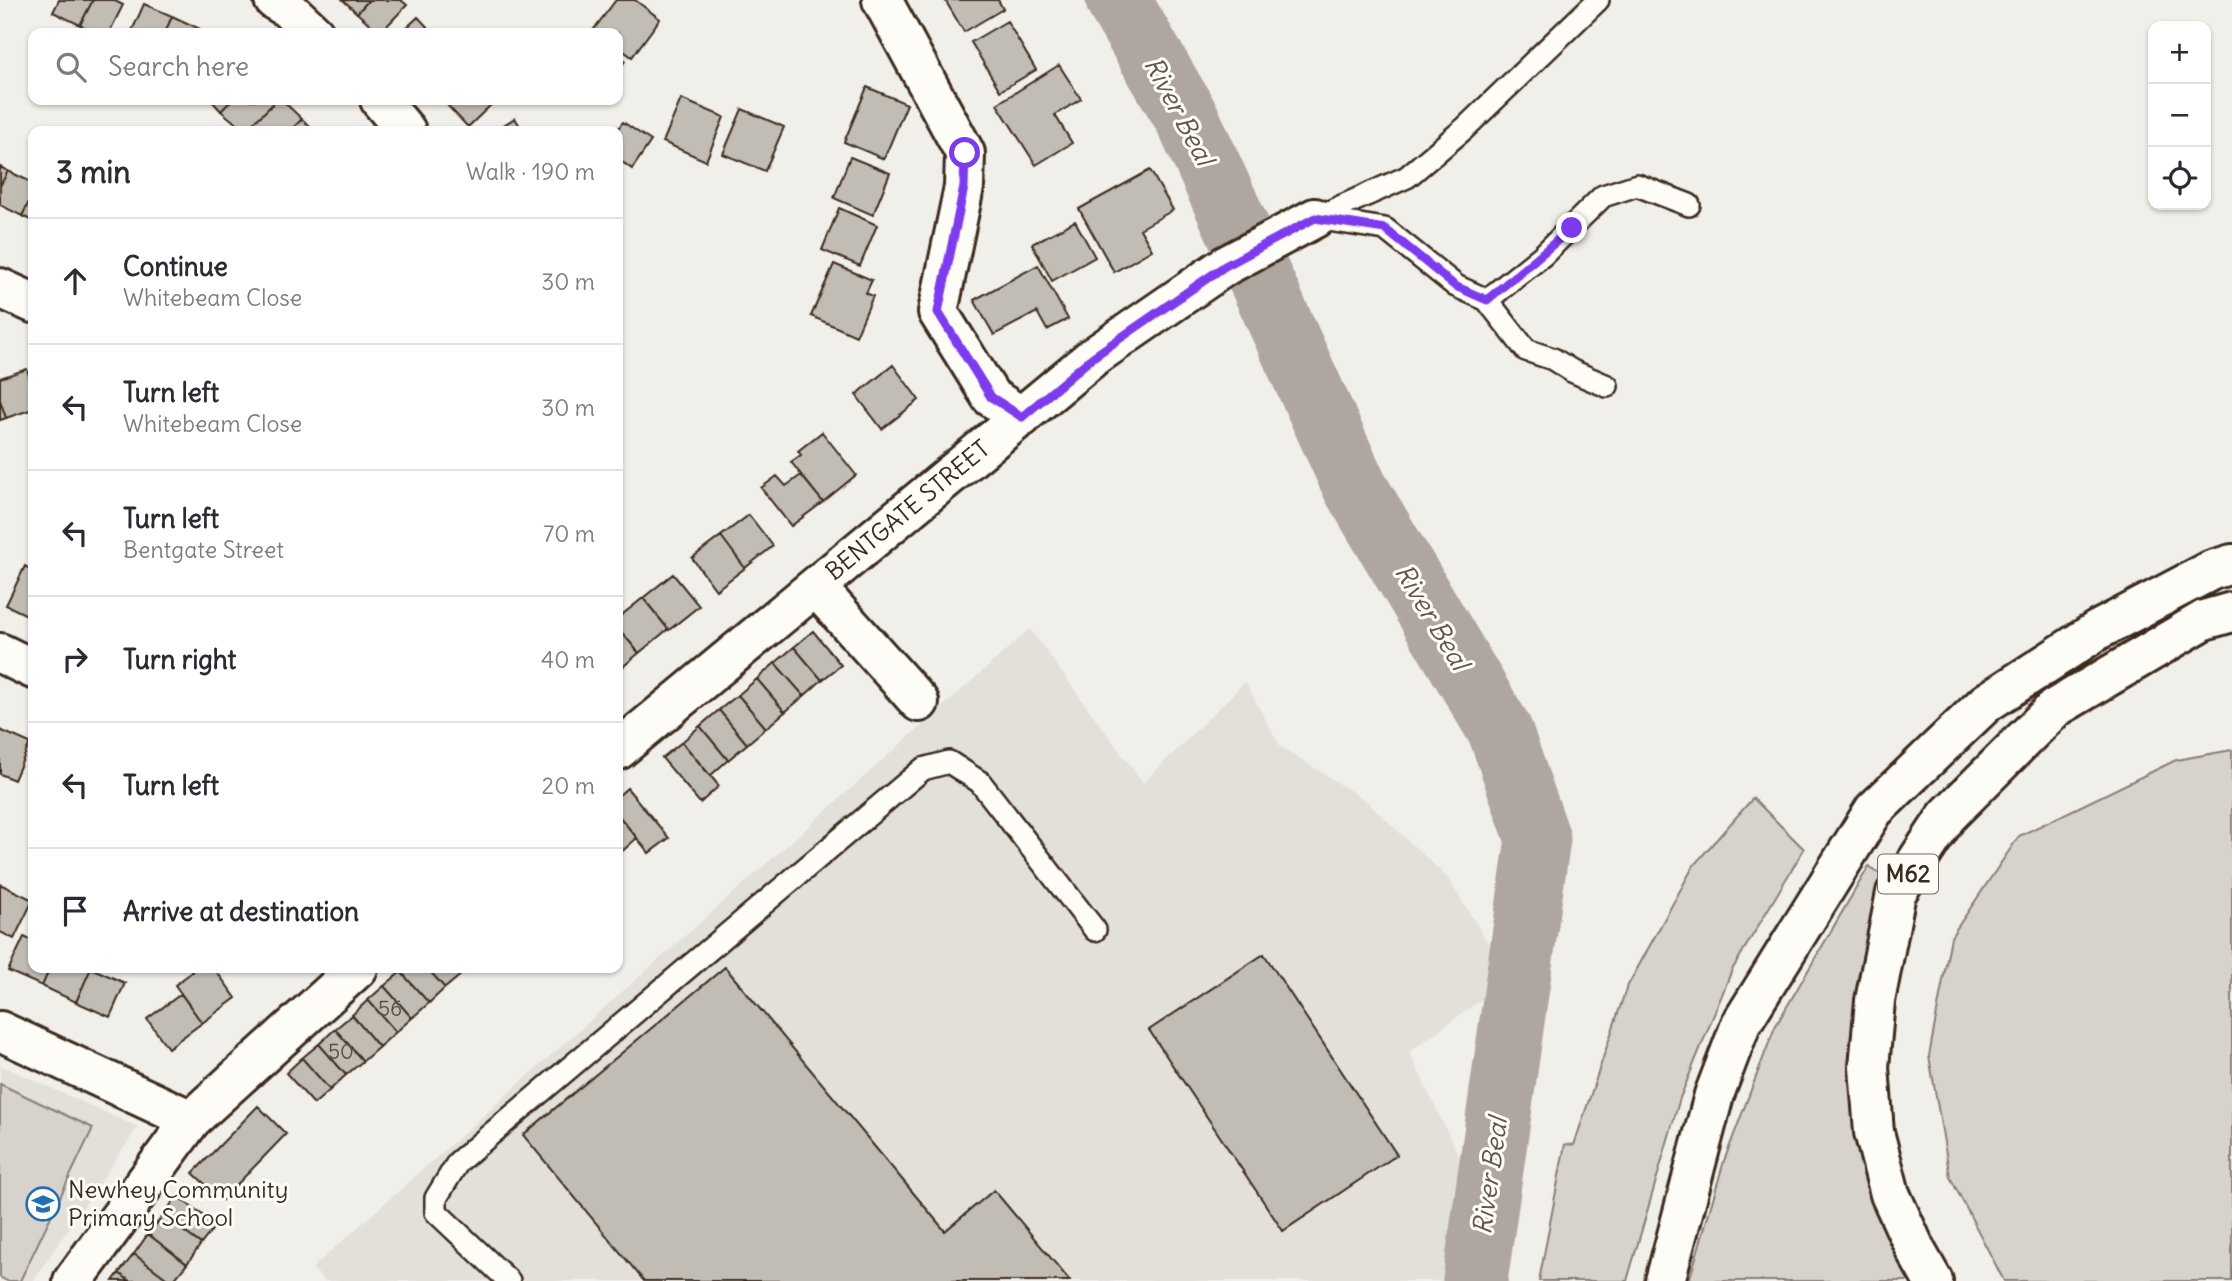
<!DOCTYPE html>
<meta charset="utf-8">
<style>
:root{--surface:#fff;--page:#f7f7f7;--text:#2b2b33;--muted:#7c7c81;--line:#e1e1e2}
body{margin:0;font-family:Delius,sans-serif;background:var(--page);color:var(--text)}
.controls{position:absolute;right:21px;top:21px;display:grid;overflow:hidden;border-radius:14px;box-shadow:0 2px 5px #0004}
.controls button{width:63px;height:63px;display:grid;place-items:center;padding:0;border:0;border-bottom:2px solid var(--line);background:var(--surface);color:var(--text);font:35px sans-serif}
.stop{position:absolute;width:21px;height:21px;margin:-16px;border:5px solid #7c3aed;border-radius:50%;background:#fff}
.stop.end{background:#7c3aed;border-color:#fff;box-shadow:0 2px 7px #0008}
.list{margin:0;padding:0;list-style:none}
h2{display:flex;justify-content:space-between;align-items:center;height:91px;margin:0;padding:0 28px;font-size:30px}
h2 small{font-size:23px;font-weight:400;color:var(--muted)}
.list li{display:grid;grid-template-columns:46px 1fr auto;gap:21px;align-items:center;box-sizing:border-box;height:126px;padding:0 28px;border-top:2px solid var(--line)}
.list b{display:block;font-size:26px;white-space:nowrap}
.list p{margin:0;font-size:23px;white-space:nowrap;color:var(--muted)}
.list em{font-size:23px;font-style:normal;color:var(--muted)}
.icon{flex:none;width:38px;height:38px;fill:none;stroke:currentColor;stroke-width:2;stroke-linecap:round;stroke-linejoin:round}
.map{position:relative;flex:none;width:2232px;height:1281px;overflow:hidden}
.search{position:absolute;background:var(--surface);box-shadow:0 2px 5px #0004;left:28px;top:28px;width:595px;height:77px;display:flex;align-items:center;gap:18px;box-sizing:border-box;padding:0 24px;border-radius:14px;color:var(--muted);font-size:26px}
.panel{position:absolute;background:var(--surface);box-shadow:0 2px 5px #0004;left:28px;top:126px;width:595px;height:847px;border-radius:14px}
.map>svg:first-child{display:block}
.built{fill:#e3e0da}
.green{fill:#d7d2cc;stroke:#897e75;stroke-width:2}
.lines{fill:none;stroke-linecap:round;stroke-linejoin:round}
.river{stroke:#aea69f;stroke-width:65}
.building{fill:#c1bcb4;stroke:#3b2a1e;stroke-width:2}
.lane-casing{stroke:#3b2a1e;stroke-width:26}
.street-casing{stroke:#3b2a1e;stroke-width:44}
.highway-casing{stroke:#3b2a1e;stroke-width:44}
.lane{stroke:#fdfcf7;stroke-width:21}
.street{stroke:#fdfcf7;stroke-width:38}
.highway{stroke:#fdfcf7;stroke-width:38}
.route{stroke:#7c3aed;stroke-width:9}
.labels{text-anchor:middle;stroke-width:6;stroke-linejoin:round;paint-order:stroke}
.number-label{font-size:21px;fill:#5c4e44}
.shield{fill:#fdfcf7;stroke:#75695f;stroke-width:2}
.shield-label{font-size:23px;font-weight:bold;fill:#3b2a1e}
.street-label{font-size:24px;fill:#3b2a1e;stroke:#fdfcf7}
.poi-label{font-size:24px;fill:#3b2a1e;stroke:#fdfcf7;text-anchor:start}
.water-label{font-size:26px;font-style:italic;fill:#63554b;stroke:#fdfcf7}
</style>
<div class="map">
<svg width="2232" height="1281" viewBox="0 0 2232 1281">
<rect width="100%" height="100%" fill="#f1efea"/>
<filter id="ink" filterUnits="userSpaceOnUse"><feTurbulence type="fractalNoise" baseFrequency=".0143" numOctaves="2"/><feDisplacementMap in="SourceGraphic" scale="14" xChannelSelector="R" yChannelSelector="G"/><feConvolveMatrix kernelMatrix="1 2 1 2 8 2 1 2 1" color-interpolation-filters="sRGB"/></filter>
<g filter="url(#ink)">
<path class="built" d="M1030,629L1143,783L1245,682L1280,746L1365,800L1448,878L1510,979L1409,1052L1470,1179L1455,1281H325L312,1268Z
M0,1065L138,1127L33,1281H0Z"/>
<path class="green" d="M2232,750V1281H2004L1950,1177L1929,1056L1951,937L2019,836L2176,760Z
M1753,798L1804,849L1732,970L1680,1098L1627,1281H1539L1565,1144L1574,1145L1626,989L1694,865Z
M1869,866L1887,879L1857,1002L1915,1281H1689L1724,1161L1775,1027Z
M0,1084L93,1128L20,1281H7L0,1277Z"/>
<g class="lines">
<path class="river" d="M1118,0L1187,118L1355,487L1500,731L1538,839L1475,1281"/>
</g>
<path class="building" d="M59,0H93L80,25L53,12Z
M93,0H113L123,5L109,33H95L80,25Z
M343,0H369L357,13Z
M369,0H401L407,5L380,33L357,13Z
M616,0H635L660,19L632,57L618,47V33H600L594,29Z
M945,0H998L1003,9L964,32Z
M144,4L172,16L165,33H131Z
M172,16L200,29L198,33H165Z
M418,17L433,33H401Z
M1007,21L1036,70L1000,91L971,42Z
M618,56L625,61L618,71Z
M1059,65L1081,99L1055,115L1072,143L1036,165L997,104Z
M867,87L907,104L884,159L844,142Z
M681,99L724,117L706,161L663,142Z
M211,100H232L221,111Z
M232,100H277L245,131L221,111Z
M277,100H282L302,119L290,131H245Z
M455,100H496L468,127L448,106Z
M742,109L784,127L765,171L723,154Z
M515,118L523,131H494Z
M302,119L314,131H290Z
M623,122L651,141L632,169L618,159L616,131Z
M850,157L890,173L873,215L834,198Z
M0,167L8,171L0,186Z
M1150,170L1173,210L1140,229L1152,250L1114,272L1079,209Z
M8,171L33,183V194L22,216L0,205V186Z
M33,194V221L22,216Z
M839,208L877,225L860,266L822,250Z
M1075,221L1095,257L1052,281L1032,244Z
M834,264L872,280L866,293L873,296L856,336L811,316Z
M1038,265L1068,319L1047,330L1037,312L994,335L974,300Z
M893,365L919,400L882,429L856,395Z
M27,369L33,389V409L6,418L0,400V378Z
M0,400L6,418L0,420Z
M822,432L856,475L823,502L791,462L801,455L798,451Z
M801,475L823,502L791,526L761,488L777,476L786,486Z
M749,515L773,546L745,568L721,536Z
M721,536L745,568L716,590L692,558Z
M25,566L33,571V618L6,605Z
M673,574L699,606L669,630L643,598Z
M643,598L668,629L639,653L618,628V618Z
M618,628L639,653L618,671Z
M813,631L841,665L822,680L794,647Z
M794,647L822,680L804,696L775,663Z
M775,663L804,696L785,712L757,679Z
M757,679L785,712L766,728L738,695Z
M738,695L766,728L747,744L719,710Z
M719,710L747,744L728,760L700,726Z
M700,726L728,760L710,776L682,742Z
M0,730L30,743L14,780L0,774Z
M682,742L719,786L700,803L662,758Z
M627,788L669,838L649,853L618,815V796Z
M618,815L637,838L618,855Z
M0,884L33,900L14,939L0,932Z
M24,937L33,941V968H50L42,986L8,971Z
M1264,954L1397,1155L1283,1231L1149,1030Z
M725,967L945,1231L994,1190L1070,1281H644L523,1135Z
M50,968H91L76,1002L42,986Z
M91,968L125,983L110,1017L76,1002Z
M194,968H214L236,998L202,1023L175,985L192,972L190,970Z
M405,968H427L445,988L429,1003L401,972Z
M427,968H456L462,974L445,988Z
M401,972L429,1003L412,1018L384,986Z
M384,986L412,1018L396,1032L368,1000Z
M181,994L202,1023L168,1048L147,1019Z
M368,1000L396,1032L379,1047L352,1015Z
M352,1015L379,1047L363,1061L335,1029Z
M335,1029L363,1061L346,1075L319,1044Z
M319,1044L346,1075L330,1090L302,1058Z
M302,1058L330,1090L314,1104L286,1073Z
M258,1106L286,1134L222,1200L193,1173Z
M177,1196L216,1225L201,1244L163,1216Z
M163,1216L201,1244L187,1264L148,1234Z
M148,1234L187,1264L173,1281H170L134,1254Z
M134,1254L170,1281H130L119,1273Z
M119,1273L130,1281H113Z"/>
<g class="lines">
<defs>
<path id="lane" d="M1315,218L1385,229L1456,286L1487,300L1543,255L1603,196L1637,185L1689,205
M1315,218L1407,177L1465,128L1598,0
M1487,300L1526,350L1553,359L1572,371L1607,386
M509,1281L436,1212V1198L458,1162L923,769L949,762L980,782L1095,930"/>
<g id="street">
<path d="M274,0L286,7L314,33"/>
<path d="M882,0L965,153L964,187L938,312L991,397L1022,417"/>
<path d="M380,100L406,131"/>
<path d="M0,288L33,303"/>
<path d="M816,587L919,702"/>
<path d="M0,653L33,669"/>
<path id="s1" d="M618,750L1093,357L1225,266L1315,218"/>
<path d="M0,1031L191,1120"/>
<path d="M73,1281L191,1120L358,968"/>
</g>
<path id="highway" d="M1665,1281L1714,1095L1741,1024L1874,810L1986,703L2098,630L2212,570L2232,564
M1933,1281L1916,1251L1890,1194L1874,1132L1869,1067L1875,1001L1896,893L1947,816L2055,708L2204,620L2232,612"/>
</defs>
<use href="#lane" class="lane-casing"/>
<use href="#street" class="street-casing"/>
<use href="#highway" class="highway-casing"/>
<use href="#lane" class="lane"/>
<use href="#street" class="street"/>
<use href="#highway" class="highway"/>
</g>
</g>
<g class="lines" filter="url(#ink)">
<path class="route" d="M965,153L964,187L938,312L991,397L1022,417L1093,357L1225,266L1315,218L1385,229L1455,286L1487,300L1572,228"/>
</g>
<defs>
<symbol id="school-ring" viewBox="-11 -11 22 22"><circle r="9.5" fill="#fdfcf7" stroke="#1f6fb2" stroke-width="1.5"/><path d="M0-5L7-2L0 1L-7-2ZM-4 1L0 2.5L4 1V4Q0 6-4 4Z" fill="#1f6fb2"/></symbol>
</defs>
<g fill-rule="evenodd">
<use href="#school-ring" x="24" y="1185" width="38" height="38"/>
</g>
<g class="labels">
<g class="number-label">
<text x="390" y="1016">56</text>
<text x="341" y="1059">50</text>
</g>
<rect class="shield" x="1878" y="854.5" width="60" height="39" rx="5"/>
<g class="shield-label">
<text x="1908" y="882">M62</text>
</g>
<g class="street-label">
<text dy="8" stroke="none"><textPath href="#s1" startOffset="376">BENTGATE STREET</textPath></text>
</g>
<g class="poi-label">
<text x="68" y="1198">Newhey Community<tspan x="68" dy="28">Primary School</tspan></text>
</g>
<g class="water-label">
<text transform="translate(1179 111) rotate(62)" y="9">River Beal</text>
<text transform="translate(1432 617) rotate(59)" y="9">River Beal</text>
<text transform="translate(1490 1176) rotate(-82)" y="9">River Beal</text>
</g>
</g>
</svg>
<div class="controls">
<button>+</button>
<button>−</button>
<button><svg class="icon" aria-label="locate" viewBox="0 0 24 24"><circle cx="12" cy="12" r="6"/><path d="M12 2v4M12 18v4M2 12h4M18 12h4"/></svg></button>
</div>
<div class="stop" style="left:965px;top:153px"></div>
<div class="stop end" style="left:1572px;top:228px"></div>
<div class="search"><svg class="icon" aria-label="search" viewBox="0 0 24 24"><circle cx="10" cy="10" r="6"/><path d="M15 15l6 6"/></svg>Search here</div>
<section class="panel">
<h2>3 min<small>Walk · 190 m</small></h2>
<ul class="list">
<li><svg class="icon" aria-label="ahead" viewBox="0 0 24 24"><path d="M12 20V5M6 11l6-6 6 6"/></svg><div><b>Continue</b><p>Whitebeam Close</p></div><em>30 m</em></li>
<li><svg class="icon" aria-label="left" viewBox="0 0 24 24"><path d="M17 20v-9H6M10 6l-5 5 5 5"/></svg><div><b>Turn left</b><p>Whitebeam Close</p></div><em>30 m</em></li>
<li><svg class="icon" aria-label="left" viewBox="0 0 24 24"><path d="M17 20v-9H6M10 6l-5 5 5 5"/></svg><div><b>Turn left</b><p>Bentgate Street</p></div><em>70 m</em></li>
<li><svg class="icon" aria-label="right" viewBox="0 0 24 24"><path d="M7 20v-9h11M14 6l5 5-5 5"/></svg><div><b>Turn right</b></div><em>40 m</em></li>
<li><svg class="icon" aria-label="left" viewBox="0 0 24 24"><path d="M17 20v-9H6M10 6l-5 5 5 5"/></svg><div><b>Turn left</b></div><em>20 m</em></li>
<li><svg class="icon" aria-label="arrive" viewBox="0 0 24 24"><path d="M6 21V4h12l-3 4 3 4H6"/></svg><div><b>Arrive at destination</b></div></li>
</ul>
</section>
</div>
